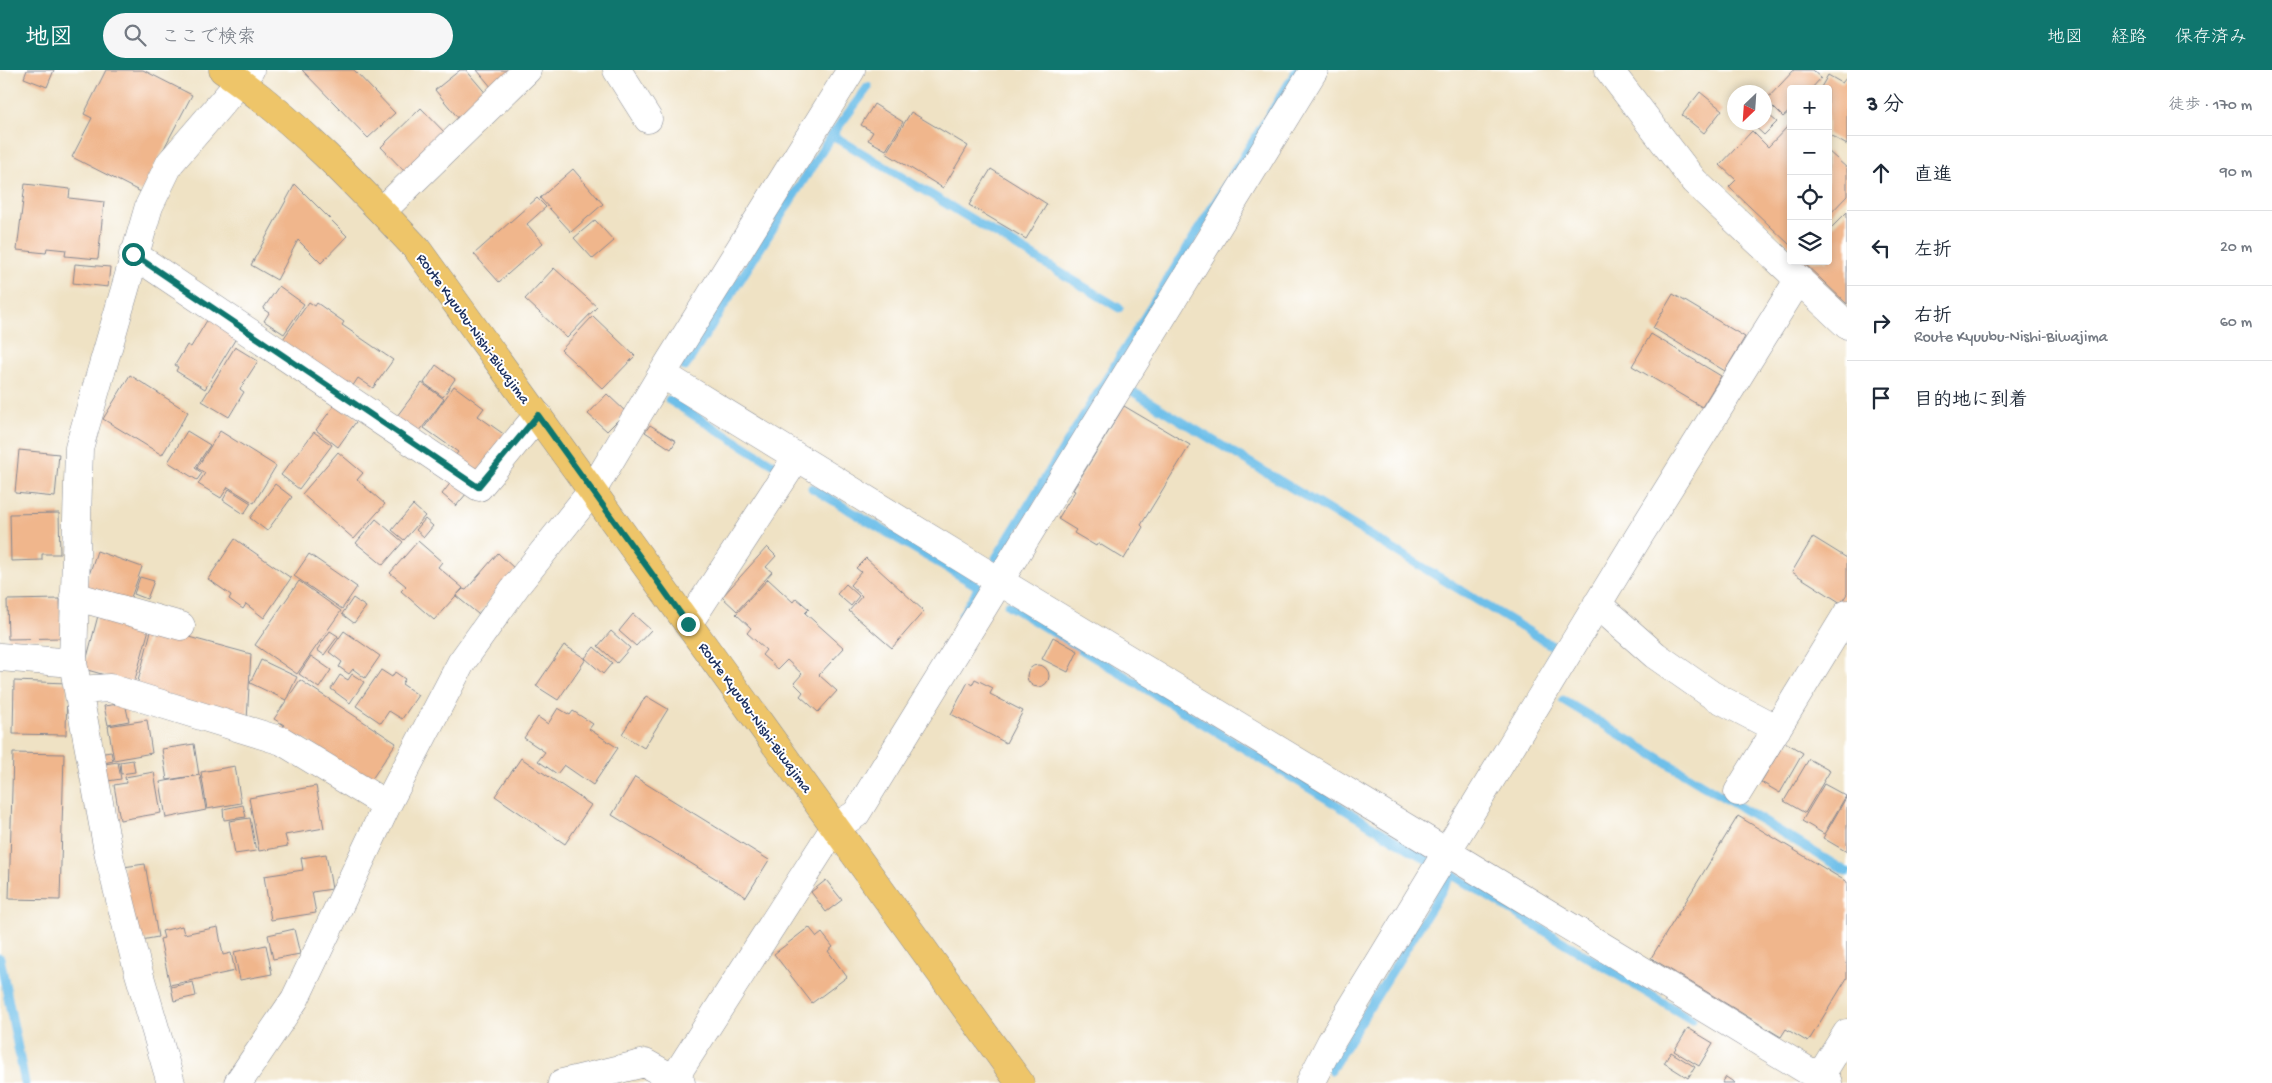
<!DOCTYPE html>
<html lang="ja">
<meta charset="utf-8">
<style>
:root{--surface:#fff;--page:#f6f6f7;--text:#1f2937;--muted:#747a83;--line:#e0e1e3;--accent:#0f766e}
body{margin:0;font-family:"Gochi Hand","Klee One",sans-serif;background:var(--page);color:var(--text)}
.controls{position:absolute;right:15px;top:15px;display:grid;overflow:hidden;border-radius:5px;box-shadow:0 2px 8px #0003}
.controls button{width:45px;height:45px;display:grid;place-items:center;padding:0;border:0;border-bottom:1px solid var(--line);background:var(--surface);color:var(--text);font:25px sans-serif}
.compass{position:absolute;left:1727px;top:15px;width:45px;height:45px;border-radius:50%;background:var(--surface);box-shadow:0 2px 8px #0003;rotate:205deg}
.stop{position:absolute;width:15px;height:15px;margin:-11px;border:4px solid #0f766e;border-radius:50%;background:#fff}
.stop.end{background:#0f766e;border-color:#fff;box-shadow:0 1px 5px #0008}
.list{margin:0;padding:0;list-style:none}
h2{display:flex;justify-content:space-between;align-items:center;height:65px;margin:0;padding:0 20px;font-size:21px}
h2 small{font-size:16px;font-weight:400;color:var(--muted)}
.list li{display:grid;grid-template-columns:32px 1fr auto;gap:15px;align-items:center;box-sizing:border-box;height:75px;padding:0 20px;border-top:1px solid var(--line)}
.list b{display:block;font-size:19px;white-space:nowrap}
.list p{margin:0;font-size:16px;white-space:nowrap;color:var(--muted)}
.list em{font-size:16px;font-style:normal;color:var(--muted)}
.icon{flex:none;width:28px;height:28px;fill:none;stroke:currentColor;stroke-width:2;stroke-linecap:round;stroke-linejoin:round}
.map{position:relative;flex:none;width:1847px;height:1013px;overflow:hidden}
header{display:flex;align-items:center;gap:30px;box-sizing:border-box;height:70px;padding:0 25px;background:var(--accent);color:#fff}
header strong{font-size:24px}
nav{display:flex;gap:28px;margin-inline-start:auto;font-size:18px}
.search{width:350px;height:45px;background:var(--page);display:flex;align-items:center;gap:12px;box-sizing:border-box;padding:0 18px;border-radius:28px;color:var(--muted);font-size:19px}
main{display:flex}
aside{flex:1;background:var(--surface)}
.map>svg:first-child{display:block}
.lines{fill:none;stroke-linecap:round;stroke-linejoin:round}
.stream{stroke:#6ebfe9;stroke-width:9}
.building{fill:#f0b68c}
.minor-casing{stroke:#858891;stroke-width:29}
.major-casing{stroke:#858891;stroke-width:29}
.minor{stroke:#fff;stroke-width:28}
.major{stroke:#eec569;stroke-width:28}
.route{stroke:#0f766e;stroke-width:6}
.labels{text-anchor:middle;stroke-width:4;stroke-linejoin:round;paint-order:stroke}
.street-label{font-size:15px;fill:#1b2f5e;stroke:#fff}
</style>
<header>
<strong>地図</strong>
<div class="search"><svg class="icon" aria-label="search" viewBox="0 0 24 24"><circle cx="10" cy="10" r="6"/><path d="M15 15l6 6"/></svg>ここで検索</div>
<nav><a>地図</a><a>経路</a><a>保存済み</a></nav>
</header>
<main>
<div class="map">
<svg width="1847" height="1013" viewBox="0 0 1847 1013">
<rect width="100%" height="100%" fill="#fff"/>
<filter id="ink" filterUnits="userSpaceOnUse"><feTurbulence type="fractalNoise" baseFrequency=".02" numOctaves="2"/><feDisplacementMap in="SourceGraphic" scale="10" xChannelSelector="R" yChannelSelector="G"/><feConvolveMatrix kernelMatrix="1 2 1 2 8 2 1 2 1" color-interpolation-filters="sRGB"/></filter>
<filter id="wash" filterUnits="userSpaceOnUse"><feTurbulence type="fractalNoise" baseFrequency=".0096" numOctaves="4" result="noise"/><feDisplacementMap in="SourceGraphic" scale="20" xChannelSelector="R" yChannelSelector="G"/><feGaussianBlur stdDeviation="1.12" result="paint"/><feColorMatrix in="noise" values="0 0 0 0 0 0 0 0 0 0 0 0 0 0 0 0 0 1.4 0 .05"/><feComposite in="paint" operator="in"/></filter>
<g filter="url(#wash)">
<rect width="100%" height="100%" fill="#efe2c4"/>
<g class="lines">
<path class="stream" d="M832,65L1119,238
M685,297L832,65L868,17
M1130,320L1556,578L1551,587
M669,330L776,396
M812,418L979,517L962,545
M996,488L1297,0
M1008,535L1429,791
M1563,630L1847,802
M1454,806L1692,950
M0,888L25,1013
M1331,1000L1452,804"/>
</g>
<g id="blocks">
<path class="building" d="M27,0H54L47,17L24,8Z
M106,0H143L192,25L141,122L72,87L92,48L84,44Z
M302,0H354L395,43L368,68Z
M460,0H466L488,26L459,49L435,20Z
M477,0H515L492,18Z
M1794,0H1812L1821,8L1811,19H1791V40L1783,47L1766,30Z
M1828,5L1842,13L1847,7V75L1828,64V19H1820Z
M1700,22L1722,40L1704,63L1682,45Z
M874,34L903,52L886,80L868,70L873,62L861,55Z
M421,38L447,65L407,104L381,77Z
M1764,41L1777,52L1764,65L1750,52H1764Z
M911,42L968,76L943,118L886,83Z
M1791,53V176L1729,117L1736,110L1720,95L1752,61L1768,77Z
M1828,81L1847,98V126L1828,146Z
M573,99L603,134L571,162L540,128Z
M991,99L1047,134L1026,169L969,135Z
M25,114L70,119L69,128L104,132L98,189L65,186L66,180L47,178L46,183L17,180Z
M295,114L347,166L321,193L298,170L277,210L251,195Z
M537,128L546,137L527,154L543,173L499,212L474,184Z
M1847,142V234L1802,191H1828V161Z
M595,150L614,171L593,189L574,168Z
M75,194L110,197L108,217L73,213Z
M554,198L597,237L567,268L525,229Z
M279,216L304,234L284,264L264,251L269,243L263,239Z
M1673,224L1745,267L1725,301L1653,258Z
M309,232L315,236L317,233L344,252L342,255L393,290L373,318L358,308L350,320L281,272Z
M593,246L635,286L603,319L561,280Z
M209,247L238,265L205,319L176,301L178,297L175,295L187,275L191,277Z
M1651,264L1721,306L1702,337L1632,296Z
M235,277L258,291L240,319L244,322L229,347L202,331Z
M436,295L455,309L443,327L424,313Z
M130,305L188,342L162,385L103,349Z
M422,313L444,329L416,366L394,350Z
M454,316L484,338L478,346L505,365L475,407L452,390L458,382L424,358Z
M607,324L626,342L607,361L588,344Z
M336,333L358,349L338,377L316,360Z
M1124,336L1190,375L1141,455L1143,457L1124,489L1098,473L1096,476L1074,463L1076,460L1058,449L1075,421L1073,420Z
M650,355L676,371L671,379L645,362Z
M187,361L210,375L195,398L202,403L197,410L168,392Z
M220,361L276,396L254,433L228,417L221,428L198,414L205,403L197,398Z
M314,362L332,375L299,419L281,405Z
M19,380L59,384L55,427L15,423Z
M338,382L363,403L357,410L385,434L354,469L302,424Z
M452,411L467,423L456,436L442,424Z
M275,414L292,427L267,461L250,448Z
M229,419L251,433L244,444L223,430Z
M413,435L425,446L404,470L392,460Z
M59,443L60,484H42V490L11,491L10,444Z
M376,449L403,472L383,495L356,473Z
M425,449L433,456L424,467L416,460Z
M1813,467L1847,488V524L1841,533L1792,502Z
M235,469L291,508L264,548L246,534L243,539L229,529L231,525L208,509Z
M418,471L442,492L438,497L463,518L434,550L401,521L406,516L390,503Z
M767,477L776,486L766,497L772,502L737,541L722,527Z
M97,481L142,497L129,533L85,517Z
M498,483L516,500L478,544L456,526L463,519L466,520Z
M309,484L357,517L342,539L294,506Z
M866,488L924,541L892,578L849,541L862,526L850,515L861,502L856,498Z
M140,507L154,511L147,529L134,524Z
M768,509L793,532L796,528L809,539L805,543L844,578L819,605L837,621L818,642L800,626L803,622L794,613L802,604L787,590L778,599L762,585L766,580L747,563L751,558L736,544Z
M299,511L341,541L297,604L255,575Z
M846,514L859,526L851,536L837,524Z
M353,528L366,537L354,553L342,544Z
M60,529L61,568L8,569L7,530Z
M100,538L151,552L133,617L105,605L84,599Z
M633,544L651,560L636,576L619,561Z
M152,557L251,584L247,650L136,619Z
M330,561L338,566L324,585L317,580Z
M344,561L380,586L365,608L353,599L349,604L339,597L342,592L329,582Z
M611,561L630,578L617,593L598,576Z
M1053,567L1078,581L1068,602L1042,589Z
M564,575L586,589L558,630L536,616Z
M594,577L612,593L603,604L585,588Z
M311,586L331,600L319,618L299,604Z
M261,590L297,607L286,630L250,613Z
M1027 606a11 11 0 1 1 22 0a11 11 0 1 1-22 0Z
M381,600L392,607L395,602L405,609L402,614L418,625L402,649L389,641L381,653L356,636Z
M352,604L364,612L350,633L331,619L340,605L348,610Z
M975,609L993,618L990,624L1023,641L1006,673L951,644L968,612L972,615Z
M300,610L396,673L370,712L305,669L302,673L281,660L284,655L274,649Z
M14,611L67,613L66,665L13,664Z
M646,626L668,639L644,678L622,664Z
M125,633L129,651L108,655L104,636Z
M558,638L570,645L573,641L593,654L589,659L618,678L593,715L564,695L557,704L538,691L545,682L524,668L538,647L548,654Z
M147,650L152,683L114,690L108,656Z
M1785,672L1803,683L1780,723L1761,712Z
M194,674L199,705L167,710L162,679Z
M111,682L113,691L99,694L98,684Z
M13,683L64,684L60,830L9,829Z
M521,688L591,735L565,774L495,726Z
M1809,689L1830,701L1805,743L1784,731Z
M133,690L135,702L121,704L120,692Z
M118,692L121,709L101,712L98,695Z
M235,696L241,733L207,739L201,702Z
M154,702L161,743L120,750L114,715L126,713L125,707Z
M200,705L206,740L166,748L160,712Z
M635,707L769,790L746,827L612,745Z
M1824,714L1846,726L1824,764L1802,751Z
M316,716L324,758L285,765L288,776L259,781L249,728Z
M1847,726V782L1823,768Z
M243,735L246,747L224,750L223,739Z
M1738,746L1847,812V908L1808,972L1786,959L1781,967L1651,888Z
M250,748L256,781L235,784L229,751Z
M326,784L332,819L312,822L316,843L271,850L264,806L303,800L301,788Z
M145,794L158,867L136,871L123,797Z
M826,810L842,830L826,842L811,822Z
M182,856L184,864L218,857L223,885L231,883L235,901L170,915L160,869L164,868L162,861Z
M809,857L817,867L822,863L833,877L828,881L847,907L812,933L774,884Z
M294,859L300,884L273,889L268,865Z
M266,875L272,904L240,910L234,882Z
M193,912L196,926L174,931L171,917Z
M1688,958L1713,973L1699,996L1674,981Z
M1671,982L1695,997L1688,1008L1664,993Z
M1726,1007L1735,1013H1722Z"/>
</g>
</g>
<g filter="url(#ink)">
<use href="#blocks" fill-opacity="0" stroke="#858891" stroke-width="1"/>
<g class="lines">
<defs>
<path id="minor" d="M617,0L648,49
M1609,0L1694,111L1847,255
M382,141L527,0
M133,184L479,417L538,345
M662,304L999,511L1828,1013
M74,526L181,556
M1597,534L1655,585L1712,625L1777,659
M688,554L797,387
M0,587L73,593
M78,620L110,618L282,671L387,735
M1738,722L1847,544
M1819,1008L1847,963
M171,1013L136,893L109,786L73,593L79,378L149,136L170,93L250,0
M238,1013L295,929L387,735L461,593L516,516L592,421L662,304L851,0
M562,1013L645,993L681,1013
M671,1013L835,757L856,744L1314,0
M1310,1013L1331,972L1639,466L1799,209"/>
<path id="major" d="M223,0C296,50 357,115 417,179L1020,1013"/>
</defs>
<use href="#minor" class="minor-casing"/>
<use href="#major" class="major-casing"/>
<use href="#minor" class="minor"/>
<use href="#major" class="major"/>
</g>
</g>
<g class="lines" filter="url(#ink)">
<path class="route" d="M133,184L478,417L538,345L688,554"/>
</g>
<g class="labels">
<g class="street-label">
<text transform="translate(474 258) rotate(54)" y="5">Route Kyuubu-Nishi-Biwajima</text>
<text transform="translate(756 647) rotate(54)" y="5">Route Kyuubu-Nishi-Biwajima</text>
</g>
</g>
</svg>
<div class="controls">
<button>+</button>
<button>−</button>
<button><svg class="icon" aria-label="locate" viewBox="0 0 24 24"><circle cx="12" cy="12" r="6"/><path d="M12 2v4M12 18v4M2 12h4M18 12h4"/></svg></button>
<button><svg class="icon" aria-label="layers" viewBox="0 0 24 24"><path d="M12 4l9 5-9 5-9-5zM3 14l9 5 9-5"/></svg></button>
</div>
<svg class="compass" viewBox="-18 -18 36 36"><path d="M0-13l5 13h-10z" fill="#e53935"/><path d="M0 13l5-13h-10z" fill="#747a83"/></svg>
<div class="stop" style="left:133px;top:184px"></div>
<div class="stop end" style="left:688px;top:554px"></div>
</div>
<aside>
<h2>3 分<small>徒歩 · 170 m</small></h2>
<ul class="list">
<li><svg class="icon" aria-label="ahead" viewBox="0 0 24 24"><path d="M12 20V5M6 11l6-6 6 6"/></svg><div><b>直進</b></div><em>90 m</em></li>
<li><svg class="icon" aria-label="left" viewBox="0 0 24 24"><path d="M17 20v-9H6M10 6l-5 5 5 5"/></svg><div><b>左折</b></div><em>20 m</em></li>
<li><svg class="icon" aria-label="right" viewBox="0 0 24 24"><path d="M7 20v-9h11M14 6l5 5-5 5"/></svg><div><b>右折</b><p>Route Kyuubu-Nishi-Biwajima</p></div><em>60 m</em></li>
<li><svg class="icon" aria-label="arrive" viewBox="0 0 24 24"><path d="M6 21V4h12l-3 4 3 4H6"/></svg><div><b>目的地に到着</b></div></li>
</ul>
</aside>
</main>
